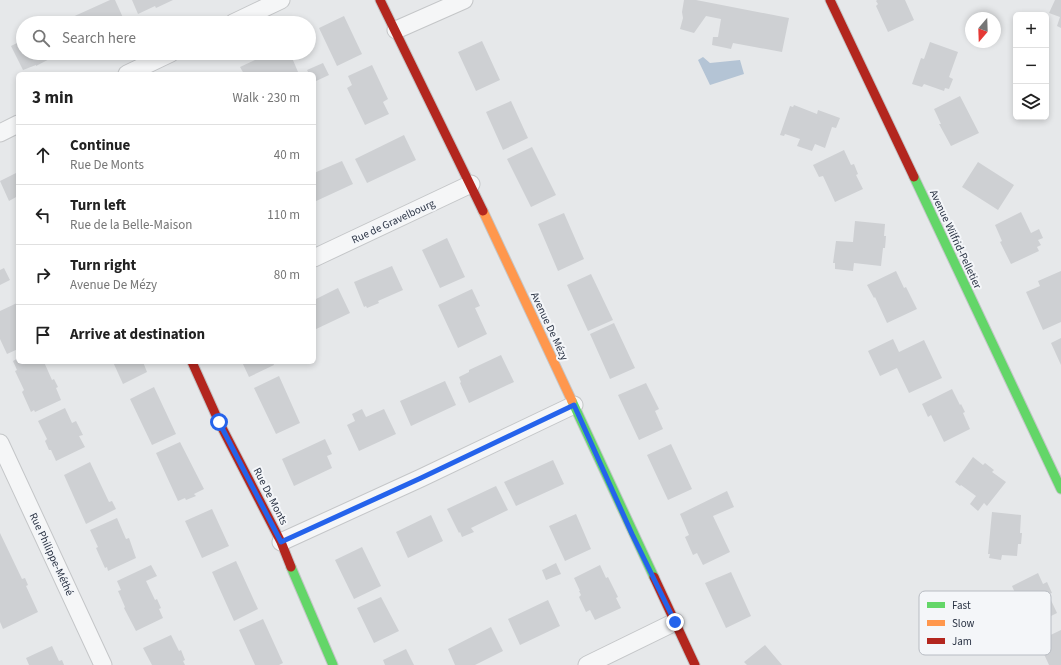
<!DOCTYPE html>
<meta charset="utf-8">
<style>
:root{--surface:#fff;--page:#f2f2f2;--text:#222;--muted:#767676;--line:#e0e0e0}
body{margin:0;font-family:"Source Sans 3",sans-serif;background:var(--page);color:var(--text)}
.controls{position:absolute;right:12px;top:12px;display:grid;overflow:hidden;border-radius:6px;box-shadow:0 2px 6px #0003}
.controls button{width:36px;height:36px;display:grid;place-items:center;padding:0;border:0;border-bottom:1px solid var(--line);background:var(--surface);color:var(--text);font:20px sans-serif}
.compass{position:absolute;left:965px;top:12px;width:36px;height:36px;border-radius:50%;background:var(--surface);box-shadow:0 2px 6px #0003;rotate:199deg}
.stop{position:absolute;width:12px;height:12px;margin:-9px;border:3px solid #2563eb;border-radius:50%;background:#fff}
.stop.end{background:#2563eb;border-color:#fff;box-shadow:0 1px 4px #0008}
.list{margin:0;padding:0;list-style:none}
h2{display:flex;justify-content:space-between;align-items:center;height:52px;margin:0;padding:0 16px;font-size:17px}
h2 small{font-size:13px;font-weight:400;color:var(--muted)}
.list li{display:grid;grid-template-columns:26px 1fr auto;gap:12px;align-items:center;box-sizing:border-box;height:60px;padding:0 16px;border-top:1px solid var(--line)}
.list b{display:block;font-size:15px;white-space:nowrap}
.list p{margin:0;font-size:13px;white-space:nowrap;color:var(--muted)}
.list em{font-size:13px;font-style:normal;color:var(--muted)}
.icon{flex:none;width:22px;height:22px;fill:none;stroke:currentColor;stroke-width:2;stroke-linecap:round;stroke-linejoin:round}
.map{position:relative;flex:none;width:1061px;height:665px;overflow:hidden}
.search{position:absolute;background:var(--surface);box-shadow:0 2px 6px #0003;left:16px;top:16px;width:300px;height:44px;display:flex;align-items:center;gap:10px;box-sizing:border-box;padding:0 14px;border-radius:22px;color:var(--muted);font-size:15px}
.panel{position:absolute;background:var(--surface);box-shadow:0 2px 6px #0003;left:16px;top:72px;width:300px;height:292px;border-radius:6px}
.map>svg:first-child{display:block}
.water{fill:#b4c4d5}
.building{fill:#ced0d3}
.lines{fill:none;stroke-linecap:round;stroke-linejoin:round}
.street-casing{stroke:#c4c6c8;stroke-width:19}
.fast-casing{stroke:#c4c6c8;stroke-width:11}
.slow-casing{stroke:#c4c6c8;stroke-width:11}
.jam-casing{stroke:#c4c6c8;stroke-width:11}
.street{stroke:#f5f6f7;stroke-width:17}
.fast{stroke:#63d668;stroke-width:9}
.slow{stroke:#ff974d;stroke-width:9}
.jam{stroke:#b3261e;stroke-width:9}
.route{stroke:#2563eb;stroke-width:5}
.labels{text-anchor:middle;stroke-width:4;stroke-linejoin:round;paint-order:stroke}
.street-label{font-size:11px;fill:#2b3445;stroke:#f4f6f9}
.key{fill:#f4f6f9;stroke:#b8bcc3;stroke-width:1}
.key-label{font-size:11px;fill:#2b3445}
</style>
<div class="map">
<svg width="1061" height="665" viewBox="0 0 1061 665">
<rect width="100%" height="100%" fill="#e6e8ea"/>
<path class="water" d="M703,57L710,63L740,60L744,74L710,85L698,60Z"/>
<path class="building" d="M110,0H115L125,22L70,23L68,19Z
M132,0H173L156,8L155,6L138,14Z
M684,0H696L789,18L782,52L733,43L731,49L712,45L713,37H718L721,19L706,16L694,33L680,29L683,18L682,12Z
M877,0H905L914,20L888,32L876,6L878,4L876,1Z
M1055,0H1061V28L1057,26L1060,17L1049,13Z
M344,16L362,54L337,66L319,28Z
M23,40V53H61L36,66V65L23,70L11,46Z
M482,41L500,80L476,91L458,52Z
M930,42L958,52L949,77L953,79L949,89L945,88L944,91L924,84L922,87L912,84L921,58L924,59Z
M270,53H290L298,72L293,74H244L240,67Z
M323,63L329,75L314,82V74H309L307,70Z
M372,65L388,99L383,102L389,114L365,125L347,88L352,85L348,76Z
M960,96L979,133L951,146L939,124H941L934,109Z
M511,101L528,138L503,150L486,112Z
M794,105L817,114L818,110L840,118L836,128L832,127L825,148L815,144L812,151L797,146L800,139L785,134L784,136L780,135L790,106L793,107Z
M404,135L416,160L367,183L355,159Z
M532,147L556,195L531,207L507,159Z
M844,150L851,165L854,164L858,174L856,175L863,189L835,202L823,176L819,177L813,165Z
M342,161L353,184L314,202V173Z
M978,162L1014,185L998,210L962,187Z
M18,172V196L9,201L0,181Z
M1021,212L1031,233L1039,229L1043,238L1038,240L1041,245L1037,247L1039,251L1011,264L1000,242L1002,241L995,225Z
M564,213L584,259L558,271L538,224Z
M855,221L885,224L884,236H886L885,248H883L881,266L854,263L853,271L835,269V263H833L836,241L853,242Z
M447,238L465,277L440,288L422,250Z
M392,266L403,290L378,301L379,303L367,308L366,306L364,307L354,282Z
M4,268L10,280L0,285V270Z
M896,271L904,288L906,287L917,309L887,323L875,297L874,298L867,285Z
M1061,271V322L1043,330L1026,292L1040,286L1038,281Z
M591,274L613,320L588,331L567,285Z
M338,288L350,313L314,330V300Z
M472,289L480,306L475,308L487,334L458,348L438,305Z
M17,303L18,306V349L7,354L0,339V311Z
M614,323L635,368L610,379L590,334Z
M1061,338V365L1051,343Z
M893,339L899,352L924,340L942,378L909,393L897,368L880,376L868,351Z
M501,355L514,382L469,403L460,383L461,382L459,377L469,372V370Z
M18,358V362H44L52,380L54,379L58,387L56,388L61,400L35,412L34,410L31,412L22,392L24,390L15,371L17,370L13,361Z
M113,362H143L147,372L123,384Z
M242,362H273L274,365L249,377Z
M279,376L300,423L276,434L254,388Z
M445,381L456,405L411,426L400,401Z
M646,383L659,409L655,411L663,429L639,440L618,395Z
M154,387L176,434L152,445L130,399Z
M952,389L960,405L961,404L965,412L963,413L970,429L944,442L931,415L928,417L922,404Z
M65,408L72,423L76,421L83,435L79,436L85,447L56,461L51,450H49L45,441L47,439L38,421Z
M362,409L366,417L384,409L396,434L359,451L347,425L355,421L352,414Z
M325,439L332,454L327,456L332,468L294,486L282,459Z
M180,442L204,489L194,494L196,496L186,500L185,498L178,501L156,453Z
M671,444L692,489L668,500L647,455Z
M973,457L983,465L985,463L994,470L992,472L1006,482L987,506L984,503L978,511L970,504L976,496L961,485L960,486L955,482Z
M553,460L564,484L516,506L504,482Z
M90,462L109,502L112,501L116,509L86,524L64,475Z
M496,486L508,510L471,528L474,532L462,537L460,532L459,533L447,509Z
M727,491L734,507L713,516L730,552L703,565L697,553L693,555L685,537L689,535L680,514Z
M212,509L229,546L202,558L185,521Z
M992,512L1021,515L1020,533H1022L1021,544H1018L1017,556L1002,555L1001,560L989,558L990,554H988Z
M576,514L591,549L565,561L549,526Z
M431,515L443,541L408,558L396,532Z
M117,518L126,539L129,538L136,558L108,571L107,567L105,568L96,548L98,547L90,530Z
M0,533L22,579L25,578L28,585L26,586L38,612L3,629L0,622Z
M362,547L381,586L354,599L335,560Z
M236,561L258,609L234,621L212,572Z
M556,563L561,574L546,580L542,570Z
M151,565L157,576L146,581L155,600L157,599L161,608L159,609L163,618L136,631L124,608L125,607L118,591L121,590L117,581Z
M600,565L606,578L608,577L618,597L616,598L621,608L595,620L590,610L586,612L579,597L581,595L579,591H580L574,578Z
M731,572L751,616L726,628L705,583Z
M1038,573L1043,584L1047,582L1052,593L1048,594L1057,613L1031,626L1021,605L1018,606L1014,596L1016,595L1012,586Z
M381,597L399,631L374,643L357,608Z
M548,600L560,626L520,645L508,619Z
M263,619L283,663L279,665H255L239,630Z
M491,627L503,651L475,665H455L448,649Z
M1061,630V665H1049L1038,641Z
M171,635L179,651L181,650L185,660L183,661L185,665H152L143,648Z
M765,645L782,665H747L744,662Z
M52,646L59,661L62,660L64,665H29L26,658Z
M406,649L414,665H385L383,660Z"/>
<g class="lines">
<defs>
<path id="street" d="M233,23L281,0
M396,30L464,0
M127,74L171,53
M0,133L18,124
M314,258L471,184
M0,443L103,665
M281,542L421,478L574,405
M587,665L675,622"/>
<path id="fast" d="M914,177L1061,489
M572,401L654,577
M291,567L333,665"/>
<path id="slow" d="M483,211L572,401"/>
<path id="jam" d="M380,0L483,211
M830,0L914,177
M192,362L219,422L281,542L291,567
M654,577L695,665"/>
</defs>
<use href="#street" class="street-casing"/>
<use href="#fast" class="fast-casing"/>
<use href="#slow" class="slow-casing"/>
<use href="#jam" class="jam-casing"/>
<use href="#street" class="street"/>
<use href="#fast" class="fast"/>
<use href="#slow" class="slow"/>
<use href="#jam" class="jam"/>
</g>
<g class="lines">
<path class="route" d="M219,422L281,542L421,478L574,405L632,534L675,622"/>
</g>
<g class="labels">
<g class="street-label">
<text transform="translate(393 221) rotate(-25)" y="4">Rue de Gravelbourg</text>
<text transform="translate(956 239) rotate(65)" y="4">Avenue Wilfrid-Pelletier</text>
<text transform="translate(550 326) rotate(65)" y="4">Avenue De Mézy</text>
<text transform="translate(271 496) rotate(63)" y="4">Rue De Monts</text>
<text transform="translate(52 554) rotate(65)" y="4">Rue Philippe-Méthé</text>
</g>
</g>
<rect x="919" y="591" width="132" height="64" rx="6" class="key"/>
<rect x="927" y="602" width="18" height="6" fill="#63d668"/>
<rect x="927" y="620" width="18" height="6" fill="#ff974d"/>
<rect x="927" y="638" width="18" height="6" fill="#b3261e"/>
<g class="key-label">
<text x="952" y="609">Fast</text>
<text x="952" y="627">Slow</text>
<text x="952" y="645">Jam</text>
</g>
</svg>
<div class="controls">
<button>+</button>
<button>−</button>
<button><svg class="icon" aria-label="layers" viewBox="0 0 24 24"><path d="M12 4l9 5-9 5-9-5zM3 14l9 5 9-5"/></svg></button>
</div>
<svg class="compass" viewBox="-18 -18 36 36"><path d="M0-13l5 13h-10z" fill="#e53935"/><path d="M0 13l5-13h-10z" fill="#767676"/></svg>
<div class="stop" style="left:219px;top:422px"></div>
<div class="stop end" style="left:675px;top:622px"></div>
<div class="search"><svg class="icon" aria-label="search" viewBox="0 0 24 24"><circle cx="10" cy="10" r="6"/><path d="M15 15l6 6"/></svg>Search here</div>
<section class="panel">
<h2>3 min<small>Walk · 230 m</small></h2>
<ul class="list">
<li><svg class="icon" aria-label="ahead" viewBox="0 0 24 24"><path d="M12 20V5M6 11l6-6 6 6"/></svg><div><b>Continue</b><p>Rue De Monts</p></div><em>40 m</em></li>
<li><svg class="icon" aria-label="left" viewBox="0 0 24 24"><path d="M17 20v-9H6M10 6l-5 5 5 5"/></svg><div><b>Turn left</b><p>Rue de la Belle-Maison</p></div><em>110 m</em></li>
<li><svg class="icon" aria-label="right" viewBox="0 0 24 24"><path d="M7 20v-9h11M14 6l5 5-5 5"/></svg><div><b>Turn right</b><p>Avenue De Mézy</p></div><em>80 m</em></li>
<li><svg class="icon" aria-label="arrive" viewBox="0 0 24 24"><path d="M6 21V4h12l-3 4 3 4H6"/></svg><div><b>Arrive at destination</b></div></li>
</ul>
</section>
</div>
